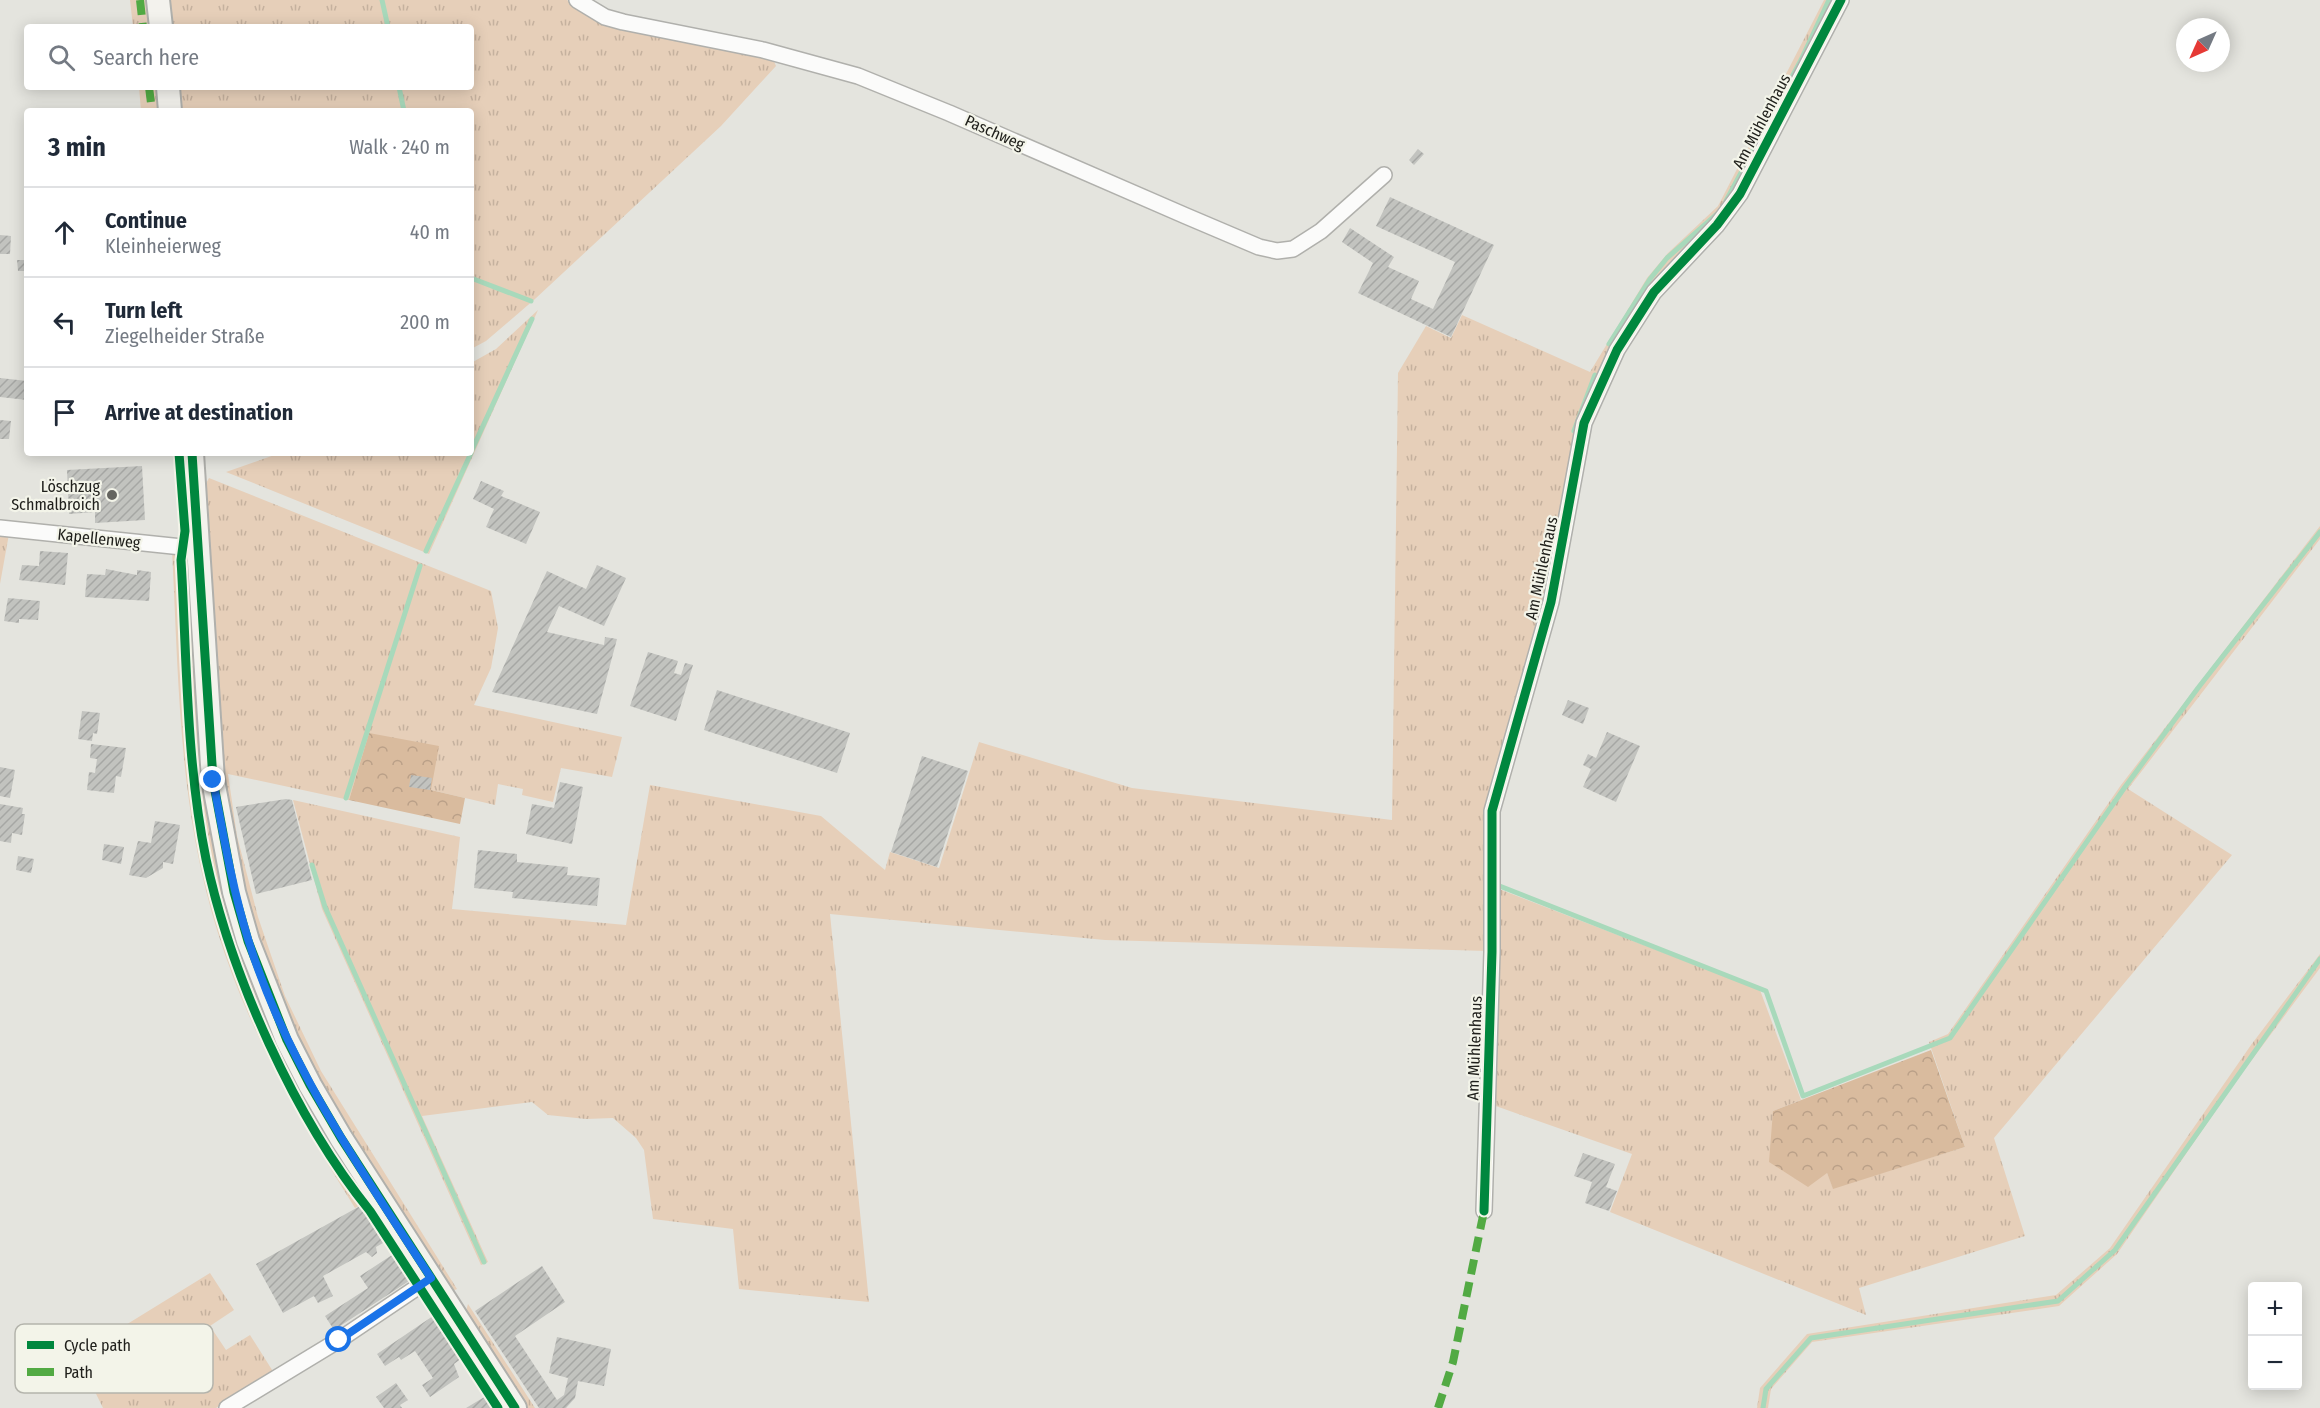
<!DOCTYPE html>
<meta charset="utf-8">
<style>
:root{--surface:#fff;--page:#f2f2f3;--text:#1f2937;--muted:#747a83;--line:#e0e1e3}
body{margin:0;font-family:"Fira Sans Condensed",sans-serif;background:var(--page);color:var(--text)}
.controls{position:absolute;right:18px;bottom:18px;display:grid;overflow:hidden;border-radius:6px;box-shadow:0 3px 15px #0003}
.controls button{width:54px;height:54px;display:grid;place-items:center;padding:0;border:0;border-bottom:2px solid var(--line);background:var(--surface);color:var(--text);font:30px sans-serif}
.compass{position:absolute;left:2176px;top:18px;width:54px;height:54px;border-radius:50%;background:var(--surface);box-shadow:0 3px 15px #0003;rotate:225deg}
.stop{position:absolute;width:18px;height:18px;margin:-14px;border:4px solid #1a73e8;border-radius:50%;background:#fff}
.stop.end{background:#1a73e8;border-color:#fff;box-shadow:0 2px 6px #0008}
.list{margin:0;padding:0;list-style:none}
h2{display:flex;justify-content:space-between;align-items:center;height:78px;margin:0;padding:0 24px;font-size:26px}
h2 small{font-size:20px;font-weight:400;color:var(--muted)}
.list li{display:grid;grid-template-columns:39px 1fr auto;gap:18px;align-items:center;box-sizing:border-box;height:90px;padding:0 24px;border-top:2px solid var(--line)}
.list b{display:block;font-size:22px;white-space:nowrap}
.list p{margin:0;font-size:20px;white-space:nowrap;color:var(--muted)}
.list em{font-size:20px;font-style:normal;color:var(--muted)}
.icon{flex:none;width:33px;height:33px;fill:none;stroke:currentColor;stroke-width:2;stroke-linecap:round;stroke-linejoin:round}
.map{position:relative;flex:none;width:2320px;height:1408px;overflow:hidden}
.search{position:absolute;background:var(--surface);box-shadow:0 3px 15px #0003;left:24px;top:24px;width:450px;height:66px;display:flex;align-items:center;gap:15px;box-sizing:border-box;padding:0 21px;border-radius:6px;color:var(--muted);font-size:22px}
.panel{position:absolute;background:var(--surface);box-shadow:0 3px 15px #0003;left:24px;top:108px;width:450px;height:348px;border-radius:6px}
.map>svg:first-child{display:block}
.grass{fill:url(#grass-tufts)}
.forest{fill:url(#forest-crowns)}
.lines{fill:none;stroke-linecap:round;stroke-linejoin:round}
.stream{stroke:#a8d9bb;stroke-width:5}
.building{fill:url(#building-hatch)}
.street-casing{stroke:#b0b0ac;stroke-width:18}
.secondary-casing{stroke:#b0b0ac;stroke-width:26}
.street{stroke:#fbfbfa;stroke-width:15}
.secondary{stroke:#f3f2ed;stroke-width:22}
.quiet{stroke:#52aa43;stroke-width:8;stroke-dasharray:15 8;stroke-linecap:butt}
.cycleway-casing{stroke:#f3f4e9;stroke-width:13}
.cycleway{stroke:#00873e;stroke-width:9}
.route{stroke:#1a73e8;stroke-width:8}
.poi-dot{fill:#656560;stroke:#f3f4e9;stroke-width:2}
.labels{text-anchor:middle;stroke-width:4.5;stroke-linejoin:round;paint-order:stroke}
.street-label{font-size:16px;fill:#20201c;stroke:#f3f4e9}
.poi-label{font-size:16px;fill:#20201c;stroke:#f3f4e9;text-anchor:end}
.key{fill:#f3f4e9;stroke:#b4b4ac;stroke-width:1.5}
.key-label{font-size:16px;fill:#20201c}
</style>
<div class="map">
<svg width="2320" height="1408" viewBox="0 0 2320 1408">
<defs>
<pattern id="grass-tufts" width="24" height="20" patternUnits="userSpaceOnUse" patternTransform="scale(1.5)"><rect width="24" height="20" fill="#e6cfb9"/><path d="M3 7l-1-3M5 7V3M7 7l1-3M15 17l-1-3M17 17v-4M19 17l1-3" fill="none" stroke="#c5b19e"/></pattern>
<pattern id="forest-crowns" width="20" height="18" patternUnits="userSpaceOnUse" patternTransform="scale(1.5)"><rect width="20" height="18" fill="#d9bb9e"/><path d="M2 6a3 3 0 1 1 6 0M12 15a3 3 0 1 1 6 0" fill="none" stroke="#baa088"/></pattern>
<pattern id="building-hatch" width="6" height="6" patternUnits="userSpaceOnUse" patternTransform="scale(1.5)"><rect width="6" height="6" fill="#c2c3bf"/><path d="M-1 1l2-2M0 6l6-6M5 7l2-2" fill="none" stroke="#a6a7a4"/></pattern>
</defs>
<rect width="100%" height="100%" fill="#e4e4de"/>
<path class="grass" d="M130,0H149L152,27H133Z
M166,0H567L593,19L617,28L773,59L776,66L721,126L535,299L486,341L471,349V111H177L175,87H471V27H169Z
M1824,0H1834L1723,210L1658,278L1578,433L1573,436L1547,601L1488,810L1487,951L1105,940L830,914L869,1302L739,1289L733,1229L653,1219L644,1150L636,1138L613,1118L586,1119L548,1115L532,1102L422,1116L488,1262L481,1265L322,909L293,800L460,837L452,909L626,925L650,785L821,816L885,870L890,852L939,868L979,742L1132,788L1392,820L1398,373L1426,326L1451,338L1462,315L1590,372L1647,278L1668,253L1718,206Z
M139,87H157L160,111H141Z
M538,310L429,554L226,472L280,453H471V363L496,349Z
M176,453H184L189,528L180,537Z
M209,478L491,591L498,628L491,668L474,705L622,737L612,777L561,768L553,802L522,795L523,789L498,784L495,805L431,790L432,778L369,734L349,800L228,774L237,836L258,917L285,996L321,1071L457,1289L450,1292L311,1070L252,923L220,771L203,489Z
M2320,526V539L2128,789L2232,855L1994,1138L2025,1236L1859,1288L1866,1315L1610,1212L1632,1154L1493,1105L1499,889L1760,990L1801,1100L1773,1111L1827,1173L1833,1188L1965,1147L1929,1042L1948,1034L2121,785Z
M0,533L9,534L0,584Z
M172,550L186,556L191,567L233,919L418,1272L413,1286L361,1205L355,1208C280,1089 220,980 195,839C178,744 177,646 172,550Z
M2320,954V968L2234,1084L2117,1254L2059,1306L1812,1342L1771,1389L1768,1408H1757L1760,1388L1807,1334L2056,1295L2110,1248L2251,1045Z
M210,1273L234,1310L210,1326L226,1350L250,1335L274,1373L216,1408H103L77,1355Z
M419,1295L433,1296L505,1408H494Z
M468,1304L535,1408H524L465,1315Z"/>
<path class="forest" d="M369,733L439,746L431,790L465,798L460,824L349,800Z
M1931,1050L1965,1147L1833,1189L1827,1173L1808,1187L1769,1162L1773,1111Z"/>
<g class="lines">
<path class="stream" d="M382,0L388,27
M399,87L404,111
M1726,201L1801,60L1829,0
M471,278L531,301
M1609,344L1650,279L1667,258L1717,214
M1574,431L1595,375
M471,452L532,319
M426,551L471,453
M346,798L420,566
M312,865L325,907L484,1262
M1497,882V885L1766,991L1803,1096L1950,1038L2125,787L2198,688L2320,532
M1763,1408L1766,1389L1811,1338L2058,1301L2115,1250L2320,959"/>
</g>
<path class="building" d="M1418,149L1424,154L1414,165L1409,160Z
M1390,197L1494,245L1451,337L1358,293L1373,263L1342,242L1350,228L1394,257L1388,267L1419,281L1411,299L1433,309L1455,262L1376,226Z
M0,235L11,236L10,254H0Z
M17,260H24V271H18Z
M0,378L27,381V400L0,397Z
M0,420L11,421L9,439H0Z
M142,466L145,520L95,523V512L69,514L67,470Z
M481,481L504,491L501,496L540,512L526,544L486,527L494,509L473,499Z
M40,551L68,553L65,585L19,580L22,565L39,566Z
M597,565L626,578L604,626L559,606L547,632L604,645L605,637L617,639L597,714L492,692L547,571L586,589Z
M106,569L137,575V570L151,572L149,601L85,597L87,574L105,575Z
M8,598L40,601L38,620L19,619V623L4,621Z
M648,652L678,661L674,673L681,675L685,663L693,665L676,721L630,706Z
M717,690L850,733L837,773L704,730Z
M1568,700L1589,708L1583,724L1562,715Z
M82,711L100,713L97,734L93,733L92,741L78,739Z
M1607,732L1640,746L1616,802L1583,787L1591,769L1583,765L1588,754L1596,758Z
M91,744L126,748L121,777L116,776L114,793L87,790L89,772L95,773L97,759L90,758Z
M922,756L968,771L937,867L891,852Z
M0,767L15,770L10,798L0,796Z
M411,775L432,778L430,790L409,787Z
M560,782L583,787L572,844L526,834L532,804L554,808Z
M286,799L292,800L312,880L256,894L236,807Z
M0,804L23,808L22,814H25L22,835L12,833L11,843L0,841Z
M155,821L180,825L173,864L163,862V868L146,878L129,875L138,841L151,843Z
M104,844L124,847L121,864L102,860Z
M478,850L517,854V862L568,867L567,875L600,878L597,906L512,898L513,892L474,888Z
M18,856L34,859L31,873L16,870Z
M1583,1153L1615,1164L1606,1187L1617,1191L1609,1211L1585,1203L1592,1182L1574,1176Z
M360,1206L383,1243L376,1247L377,1253L372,1257L366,1252L323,1276L333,1296L318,1303L314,1296L283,1313L256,1264Z
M392,1255L409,1281L334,1330L325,1316L368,1288L360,1276Z
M542,1266L565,1302L515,1336L557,1400L564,1395L568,1378L549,1373L557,1337L611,1349L604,1386L578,1381L575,1398L566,1408H539L475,1311Z
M433,1316L462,1358L454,1364L459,1377L430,1397L422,1385L433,1378L415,1351L401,1360L399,1357L385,1366L377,1354Z
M396,1383L408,1400L400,1405L402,1408H384L376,1397Z
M486,1396L493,1408H466Z"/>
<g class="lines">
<defs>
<path id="street" d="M577,0L605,17L623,22L763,50L858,76L949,113L1186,216L1259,247L1277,251L1293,249L1321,231L1384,175
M0,528L182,547L198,546
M1484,1211L1492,952V811L1551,602L1584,423L1617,350L1654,292L1717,225L1740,194L1841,0
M227,1408L339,1340L431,1278"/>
<path id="secondary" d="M158,0L161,27
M168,87L170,111
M192,453L213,780L234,892L248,941L287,1040L310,1085L341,1138L515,1408"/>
</defs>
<use href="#street" class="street-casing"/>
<use href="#secondary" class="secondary-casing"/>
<use href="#street" class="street"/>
<use href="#secondary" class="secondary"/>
<path class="quiet" d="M140,0L143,27
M149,87L152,111
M1438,1408L1453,1362L1484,1211"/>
<defs>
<path id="cycleway" d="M179,453L185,531L181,560C187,659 186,761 206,859C231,976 295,1118 370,1211L498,1408
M192,453L213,780L234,892L248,941L287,1040L310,1085L341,1138L515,1408
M1484,1211L1492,952V811L1551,602L1584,423L1617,350L1654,292L1717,225L1740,194L1841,0"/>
</defs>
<use href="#cycleway" class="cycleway-casing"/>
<use href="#cycleway" class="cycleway"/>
</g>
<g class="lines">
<path class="route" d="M213,780C223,833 232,887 248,939C286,1063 361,1170 431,1278L339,1340"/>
</g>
<circle class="poi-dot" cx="112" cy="495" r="6"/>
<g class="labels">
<g class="street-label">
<text transform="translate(1761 121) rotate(-62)" y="6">Am Mühlenhaus</text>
<text transform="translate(995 132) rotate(24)" y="6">Paschweg</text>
<text transform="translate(99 538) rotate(6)" y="6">Kapellenweg</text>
<text transform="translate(1541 568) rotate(-78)" y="6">Am Mühlenhaus</text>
<text transform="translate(1474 1048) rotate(-88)" y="6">Am Mühlenhaus</text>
</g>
<g class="poi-label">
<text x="100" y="492">Löschzug<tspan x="100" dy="18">Schmalbroich</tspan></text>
</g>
</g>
<rect x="15" y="1324" width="198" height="69" rx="9" class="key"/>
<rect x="27" y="1341" width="27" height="8" fill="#00873e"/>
<rect x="27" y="1368" width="27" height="8" fill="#52aa43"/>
<g class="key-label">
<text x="64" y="1351">Cycle path</text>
<text x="64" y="1378">Path</text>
</g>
</svg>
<div class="controls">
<button>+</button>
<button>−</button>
</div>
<svg class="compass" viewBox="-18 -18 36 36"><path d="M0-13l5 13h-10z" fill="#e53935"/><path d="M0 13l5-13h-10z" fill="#747a83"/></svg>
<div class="stop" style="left:339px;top:1340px"></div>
<div class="stop end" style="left:213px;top:780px"></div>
<div class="search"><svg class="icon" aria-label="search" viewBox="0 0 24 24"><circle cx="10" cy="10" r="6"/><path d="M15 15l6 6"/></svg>Search here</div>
<section class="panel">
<h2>3 min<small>Walk · 240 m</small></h2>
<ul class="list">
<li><svg class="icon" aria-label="ahead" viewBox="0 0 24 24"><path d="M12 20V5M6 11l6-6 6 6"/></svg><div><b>Continue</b><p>Kleinheierweg</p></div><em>40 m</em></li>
<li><svg class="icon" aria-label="left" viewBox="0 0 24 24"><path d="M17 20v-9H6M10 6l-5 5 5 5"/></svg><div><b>Turn left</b><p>Ziegelheider Straße</p></div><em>200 m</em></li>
<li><svg class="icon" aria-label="arrive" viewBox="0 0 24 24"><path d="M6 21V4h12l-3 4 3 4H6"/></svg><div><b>Arrive at destination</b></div></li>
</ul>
</section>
</div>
